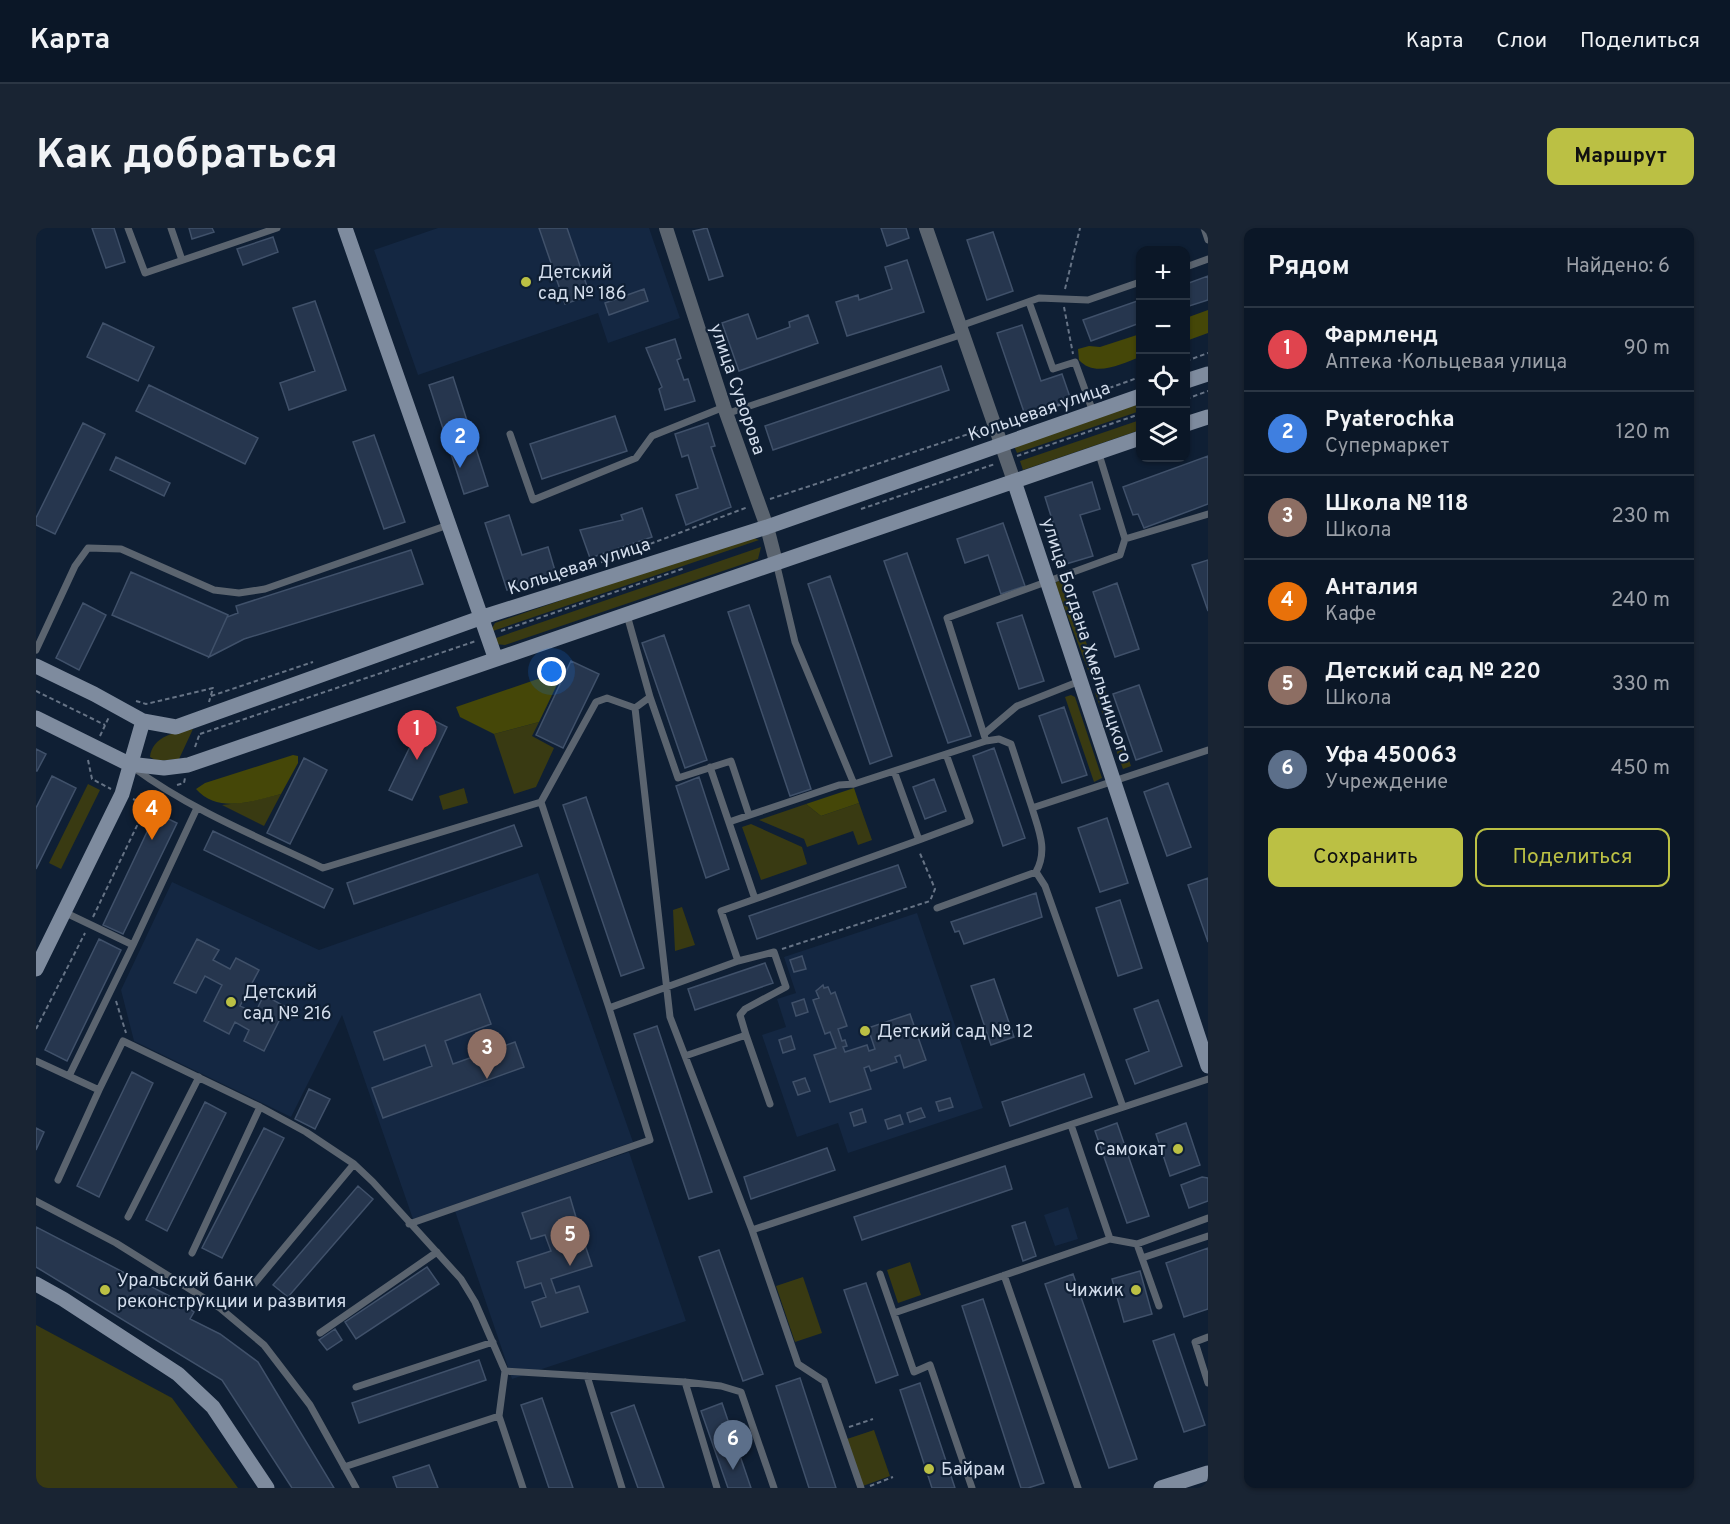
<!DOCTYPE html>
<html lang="ru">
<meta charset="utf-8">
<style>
:root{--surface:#0b1727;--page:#192433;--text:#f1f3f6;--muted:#9a9fa7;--line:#2b3644;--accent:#bbc044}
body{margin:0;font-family:Overpass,sans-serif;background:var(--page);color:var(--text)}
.controls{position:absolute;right:18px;top:18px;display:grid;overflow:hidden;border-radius:12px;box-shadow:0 2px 4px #0004}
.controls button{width:54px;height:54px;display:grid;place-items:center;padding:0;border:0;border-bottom:2px solid var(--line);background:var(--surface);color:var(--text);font:30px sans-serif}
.you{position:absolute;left:516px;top:444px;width:21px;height:21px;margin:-15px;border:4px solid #fff;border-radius:50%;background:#1a73e8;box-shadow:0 0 0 9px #1a73e833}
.badge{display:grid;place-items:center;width:39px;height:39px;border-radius:50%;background:var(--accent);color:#fff;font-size:20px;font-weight:700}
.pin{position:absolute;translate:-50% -50px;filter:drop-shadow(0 2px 3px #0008)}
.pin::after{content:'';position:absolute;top:32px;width:21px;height:18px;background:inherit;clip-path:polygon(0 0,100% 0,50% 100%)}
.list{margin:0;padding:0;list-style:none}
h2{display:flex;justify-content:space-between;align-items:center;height:78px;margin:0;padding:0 24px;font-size:26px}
h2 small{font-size:20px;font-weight:400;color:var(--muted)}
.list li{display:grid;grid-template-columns:39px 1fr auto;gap:18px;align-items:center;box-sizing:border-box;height:84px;padding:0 24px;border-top:2px solid var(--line)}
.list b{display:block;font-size:22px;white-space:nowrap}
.list p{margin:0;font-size:20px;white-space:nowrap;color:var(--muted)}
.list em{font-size:20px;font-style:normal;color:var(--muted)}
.actions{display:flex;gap:12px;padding:18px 24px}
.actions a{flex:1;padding:14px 0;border:2px solid var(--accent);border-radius:12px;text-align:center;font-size:21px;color:var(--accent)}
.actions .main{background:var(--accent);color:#111}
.icon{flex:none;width:33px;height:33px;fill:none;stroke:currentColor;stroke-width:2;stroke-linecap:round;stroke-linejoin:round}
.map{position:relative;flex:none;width:1172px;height:1260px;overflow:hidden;border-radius:12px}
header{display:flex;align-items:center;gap:36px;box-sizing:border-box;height:84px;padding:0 30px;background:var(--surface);border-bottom:2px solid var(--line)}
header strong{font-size:28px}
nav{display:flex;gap:33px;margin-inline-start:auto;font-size:21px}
.intro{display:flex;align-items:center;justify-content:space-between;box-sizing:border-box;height:144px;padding:0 36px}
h1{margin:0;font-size:42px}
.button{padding:15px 27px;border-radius:12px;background:var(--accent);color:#111;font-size:21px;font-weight:700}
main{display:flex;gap:36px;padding:0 36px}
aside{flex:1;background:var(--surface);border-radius:12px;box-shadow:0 2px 4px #0004}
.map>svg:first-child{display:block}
.built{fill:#142742}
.green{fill:#393a12}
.forest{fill:#454708}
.building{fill:#26364e;stroke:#40516a;stroke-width:1.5}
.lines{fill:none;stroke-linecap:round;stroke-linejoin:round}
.path{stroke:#677486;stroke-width:2;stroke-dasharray:4.5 3;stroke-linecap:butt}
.lane{stroke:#5b646f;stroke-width:7}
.street{stroke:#5b646f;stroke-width:14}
.secondary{stroke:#7e8b9e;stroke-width:15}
.poi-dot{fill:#bbc044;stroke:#0f1f34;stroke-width:2}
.labels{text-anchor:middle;stroke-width:4.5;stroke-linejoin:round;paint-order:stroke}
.poi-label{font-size:18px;fill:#d3ddec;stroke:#0f1f34;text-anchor:start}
.street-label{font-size:18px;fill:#d3ddec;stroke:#0f1f34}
</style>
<header>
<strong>Карта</strong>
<nav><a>Карта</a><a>Слои</a><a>Поделиться</a></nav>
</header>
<div class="intro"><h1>Как добраться</h1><a class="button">Маршрут</a></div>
<main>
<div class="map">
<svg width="1172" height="1260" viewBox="0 0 1172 1260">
<rect width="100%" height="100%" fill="#0f1f34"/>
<path class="built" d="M402,0H613L644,90L572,115L562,85L382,147L338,22Z
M502,645L597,914L377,991L306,787L255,889L98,813L85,762L136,654L283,722Z
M881,685L947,880L812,925L802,895L761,909L726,807L750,799L741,771L760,765L748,729Z
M593,924L650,1093L476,1151L419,983Z
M1032,979L1042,1011L1019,1018L1008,987Z"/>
<path class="green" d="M1104,174V183L981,225L978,218Z
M1104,192V202L987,242L984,233Z
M713,308L723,312L454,404L459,395Z
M725,319L722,331L469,417L459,416L457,411Z
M1027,350L1059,439L1052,442L1019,355Z
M1068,459L1095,538L1087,541L1059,465Z
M1035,467L1039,469L1066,550L1058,554L1029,469Z
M503,494L496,508L518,520L500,559L478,566L458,506Z
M157,501L143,531L121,533L114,529C116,508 140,504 157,501Z
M52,556L64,562L25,641L13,635Z
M428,560L432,575L407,582L403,568Z
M245,566L228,598L186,577L212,574Z
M823,575L836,612L822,617L817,603L771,619L768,611L723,592L770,576L785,588Z
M715,596L766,619L771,636L725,652L706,599Z
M646,679L659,717L639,723L637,682Z
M874,1034L885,1067L862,1075L851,1042Z
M767,1049L786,1105L759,1114L740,1058Z
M0,1097L136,1170L202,1260H0Z
M838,1202L854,1248L827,1258L811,1211Z"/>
<path class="forest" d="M1172,82V105L1150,113V90Z
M1104,106V129C1085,136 1059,150 1043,132L1042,121L1053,118L1064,119Z
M528,442L503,494L458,506L424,489L420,479Z
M257,527L262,528V535L245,566C217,573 182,586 160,561L169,555Z
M818,560L823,575L785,588L770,576Z"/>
<path class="building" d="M56,0H78L89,34L70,40Z
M153,0H176L178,4L156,11Z
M503,0H531L554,67L529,76Z
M671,0L687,48L673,52L657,3Z
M845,0H870L873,10L851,18Z
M957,4L977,63L951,72L931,12Z
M237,9L242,24L207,37L201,21Z
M871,32L888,84L811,108L800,74L822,67L823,72L856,61L849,39Z
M1172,48V72L1150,79V56Z
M608,61L612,73L573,87L569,75Z
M1104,72V95L1055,113L1047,92Z
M279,73L310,162L253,182L244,155L279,143L257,80Z
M712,86L721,111L754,99L753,94L772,87L782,115L703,143L686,95Z
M67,95L118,119L102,153L51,129Z
M986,97L1005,153L1026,146L1035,172L989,187L961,105Z
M639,111L645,130L641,132L648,152L652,151L659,173L629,182L623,161L626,159L610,120Z
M905,138L913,162L737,222L729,198Z
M417,149L452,258L428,266L393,157Z
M113,157L222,210L209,236L100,183Z
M579,188L591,223L506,251L494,216Z
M47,195L69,206L19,306L0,297V290Z
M672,195L679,218L675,219L695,279L650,297L640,267L662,260L652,227L646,229L639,206Z
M338,207L369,294L348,301L317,214Z
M1172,228V276L1108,300L1102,286L1097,287L1087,259Z
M80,229L134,255L128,268L74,242Z
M1056,254L1064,281L1044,287L1057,328L1030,336L1009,269Z
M606,280L616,309L554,330L544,302L587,292L585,287Z
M473,287L486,327L512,319L520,346L471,362L449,295Z
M967,295L989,358L965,366L952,327L929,335L921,311Z
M375,322L387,356L208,411L173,429L191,389L202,385L200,378Z
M871,325L935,508L912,515L848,333Z
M1172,332V383L1156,337Z
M95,344L192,387L173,429L76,387Z
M794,348L856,528L834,536L772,356Z
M1081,355L1103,421L1079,429L1057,364Z
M47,375L70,387L43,442L20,430Z
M713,377L775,561L754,568L692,384Z
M986,387L1008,453L983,461L961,395Z
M628,407L671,532L649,540L606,415Z
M535,433L563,446L527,520L500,507Z
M1103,457L1126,523L1100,532L1077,466Z
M1028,479L1051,547L1026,555L1003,488Z
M389,488L411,499L376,572L353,562Z
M958,520L989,610L967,618L937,528Z
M0,521L10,526L1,543H0Z
M268,530L291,542L254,616L231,605Z
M16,548L40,560L0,641V580Z
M663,549L693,641L670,650L640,558Z
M898,551L910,583L889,591L877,559Z
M1132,555L1155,619L1131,628L1108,564Z
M550,569L608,740L585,748L527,577Z
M120,585L141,595L87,706L67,697Z
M1071,590L1092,655L1064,664L1042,600Z
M478,597L486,618L318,676L311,655Z
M177,603L297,661L288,680L168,622Z
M862,637L870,659L721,711L713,688Z
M1172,650V714L1152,657Z
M1000,665L1006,689L928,716L923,703L919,704L915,694Z
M1084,672L1106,740L1082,748L1060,680Z
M63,711L85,722L31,833L9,822Z
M161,711L183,722L177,732L194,741L200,730L223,742L204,778L219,785L228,767L250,779L228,823L208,813L213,802L199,794L193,806L168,793L186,757L169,748L160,765L138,755Z
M766,728L770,741L758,744L754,732Z
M729,735L737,755L659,782L652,761Z
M958,751L978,809L955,817L935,758Z
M787,757L788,760L792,759L795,766L799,764L811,798L802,801L806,813L809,812L811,818L807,819L809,824L831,817L833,823L839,821L832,800L874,786L890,832L868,840L864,827L859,829L861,834L835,843L833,838L828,840L835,861L794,874L778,827L800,820L794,804L789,806L777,772L783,770L780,763Z
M444,766L455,796L409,813L417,836L479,814L488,839L347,890L336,860L396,838L389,817L348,832L338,804Z
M768,771L772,784L760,788L756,775Z
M1122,772L1146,838L1099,856L1090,832L1113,823L1098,781Z
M621,798L676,964L653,971L598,806Z
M755,808L759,821L747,825L743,812Z
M96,844L117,855L63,969L41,958Z
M1048,846L1056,869L974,898L966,874Z
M769,850L774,863L762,867L757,854Z
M273,861L294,871L279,901L259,891Z
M914,870L917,879L903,883L900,874Z
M169,874L190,885L131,1003L110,992Z
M885,880L889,889L874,894L871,885Z
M826,881L830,894L818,898L814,885Z
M864,887L867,896L852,901L849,892Z
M1081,895L1113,988L1091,995L1059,903Z
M1150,895L1164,937L1134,948L1120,906Z
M0,900L8,904L0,922Z
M228,900L248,910L186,1030L166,1020Z
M791,920L799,942L715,971L708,949Z
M969,938L976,961L826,1012L818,989Z
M1166,949L1172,950V973L1153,980L1145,957Z
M322,958L337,971L252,1069L237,1057Z
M534,969L542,996L520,1003L525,1018L547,1011L556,1038L515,1051L520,1065L543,1058L552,1084L505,1099L496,1074L510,1069L505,1055L489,1060L481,1034L515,1023L509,1007L495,1011L486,985Z
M989,994L1000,1028L987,1033L976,998Z
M0,999L141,1072L158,1084L154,1091L184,1106L222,1134L298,1260H256L186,1152L0,1039Z
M1172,1020V1081L1148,1089L1130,1035Z
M683,1022L727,1146L707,1153L663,1029Z
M391,1039L403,1056L320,1111L309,1094Z
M1104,1043L1116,1086L1088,1094L1076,1051Z
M1037,1046L1101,1231L1073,1240L1009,1056Z
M830,1055L862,1147L840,1155L808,1062Z
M947,1071L1008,1255L992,1260H985L926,1078Z
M299,1101L306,1112L291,1122L283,1112Z
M1138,1106L1169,1197L1148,1204L1117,1113Z
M443,1132L450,1152L323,1195L316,1175Z
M764,1150L800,1260H773L740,1158Z
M884,1155L919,1260H896L864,1162Z
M506,1170L537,1260H513L485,1177Z
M686,1175L715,1260H692L665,1183Z
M598,1177L628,1260H602L575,1185Z
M393,1237L402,1260H361L357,1249Z"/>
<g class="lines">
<path class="path" d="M1029,61L1044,0
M1028,79L1037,126
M1150,133L1172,125
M1059,165L1104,149
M1150,171L1172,163
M971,194L1042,171
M981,228L1104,186
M734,271L948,201
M825,281L959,236
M537,345L712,279
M465,403L649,340
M0,463L69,497
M175,468L277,434
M100,473L110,476L177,460L173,474
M164,506L440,413
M64,508L73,489
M159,519L164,505
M52,532L56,551L75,561
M141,557L148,555L149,550
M97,571L111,577
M57,689L111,577L120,567
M746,721L894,673L899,661L883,623
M80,773L90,805
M0,801L49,705
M813,1199L837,1191
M834,1258L857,1249"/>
<path class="lane" d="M92,0L109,45L241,0
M135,0L146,32
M1168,0L1172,12
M1150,39L1172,31
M993,74L1017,141L1039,134L1057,184
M924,98L1003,70L1052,72L1104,54
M690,186L927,106
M474,206L497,272L600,230L616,208L688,179
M1089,311L1172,286
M740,334L759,414L818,556
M591,387L614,469L599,480L634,789L716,1002L762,1136L788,1153L825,1260
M0,422L39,338L52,320L85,321L178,362L203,365L229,361L412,297
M614,469L642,550L695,533L713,587
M948,506L981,478L1044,453
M950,513L963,511L975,516L996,580
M674,539L719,671L883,612
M98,540C155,582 222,609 287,640L505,574L560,474L571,470L599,480
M858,543L883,612L934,593L910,526
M505,574L573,780
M693,594L803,557L818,556L950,513L911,390L1084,327L1089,311L1062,223
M1000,644L1009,658L1087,879
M901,680L1000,644C1012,622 1003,603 996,580L1172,522
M28,684L97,717L33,848
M97,717L161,580
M710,807L734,876
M649,828L710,807L704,787L709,781L750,759L738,724L702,733
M0,833L63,862L87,813L224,879L270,904L318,936L337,954L425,1051L439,1074L469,1143L649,1154L685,1158L705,1164L738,1260
M22,952L63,862
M0,973L80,1015L184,1080L228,1117L274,1177L320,1260
M92,989L163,849
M373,996L614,912L573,780L702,733L685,683L719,671
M716,1002L1172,851
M1074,1011L1101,1016L1172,990
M1101,1016L1123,1078
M156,1025L224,879
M1106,1030L1172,1008
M844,1046L878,1144L894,1137L936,1260
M968,1047L1042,1260
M218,1056L318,936
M858,1085L1074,1011L1035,897
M284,1105L401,1024
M1172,1109L1159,1114L1172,1155
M551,1148L586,1260
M649,1154L681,1260
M320,1159L457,1114
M463,1188L487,1260
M308,1239L463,1188L469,1143"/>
<path class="street" d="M630,0L688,179L731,299L740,334
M890,0L978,253"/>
<path class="secondary" d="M309,0L459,429
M1150,153L1172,146
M1150,196L1172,189
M978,253L1172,838
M0,438L58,466L107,493L140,499L444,390L731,299L1104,168
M0,490L93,536L128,540L152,537L1104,210
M0,741L86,566L107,493
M0,1056L27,1071L142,1146L177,1179L231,1260
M1125,1260L1172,1245"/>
</g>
<g class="poi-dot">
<circle cx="490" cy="54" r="6"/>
<circle cx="195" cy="774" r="6"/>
<circle cx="829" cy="803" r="6"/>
<circle cx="1142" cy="921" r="6"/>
<circle cx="69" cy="1062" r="6"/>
<circle cx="1100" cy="1062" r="6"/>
<circle cx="893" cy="1241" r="6"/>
</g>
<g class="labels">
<g class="poi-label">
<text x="502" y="50">Детский<tspan x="502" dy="21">сад № 186</tspan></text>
<text x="207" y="770">Детский<tspan x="207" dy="21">сад № 216</tspan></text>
<text x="841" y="809">Детский сад № 12</text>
<text x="1130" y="927" text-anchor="end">Самокат</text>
<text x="81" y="1058">Уральский банк<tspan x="81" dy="21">реконструкции и развития</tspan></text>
<text x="1088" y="1068" text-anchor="end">Чижик</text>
<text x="905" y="1247">Байрам</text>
</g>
<g class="street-label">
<text transform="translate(702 161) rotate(71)" y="6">улица Суворова</text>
<text transform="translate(1003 183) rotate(-19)" y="6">Кольцевая улица</text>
<text transform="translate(543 338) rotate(-18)" y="6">Кольцевая улица</text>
<text transform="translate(1051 412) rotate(72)" y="6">улица Богдана Хмельницкого</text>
</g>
</g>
</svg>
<div class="controls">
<button>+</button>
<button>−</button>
<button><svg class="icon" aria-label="locate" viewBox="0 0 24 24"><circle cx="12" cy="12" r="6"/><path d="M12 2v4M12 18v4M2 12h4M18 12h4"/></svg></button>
<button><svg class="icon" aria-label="layers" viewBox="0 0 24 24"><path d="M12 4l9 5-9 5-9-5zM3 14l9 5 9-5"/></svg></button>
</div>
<div class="you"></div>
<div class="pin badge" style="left:381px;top:532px;background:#e0444e">1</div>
<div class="pin badge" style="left:424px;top:240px;background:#3f7fe0">2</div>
<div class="pin badge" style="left:451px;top:851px;background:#8d6e63">3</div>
<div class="pin badge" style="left:116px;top:612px;background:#e8710a">4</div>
<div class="pin badge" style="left:534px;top:1038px;background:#8d6e63">5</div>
<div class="pin badge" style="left:697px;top:1242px;background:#5c6f8a">6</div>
</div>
<aside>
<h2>Рядом<small>Найдено: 6</small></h2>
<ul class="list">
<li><span class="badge" style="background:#e0444e">1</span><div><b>Фармленд</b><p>Аптека · Кольцевая улица</p></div><em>90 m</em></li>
<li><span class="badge" style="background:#3f7fe0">2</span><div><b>Pyaterochka</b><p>Супермаркет</p></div><em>120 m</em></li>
<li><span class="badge" style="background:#8d6e63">3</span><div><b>Школа № 118</b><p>Школа</p></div><em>230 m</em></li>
<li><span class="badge" style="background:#e8710a">4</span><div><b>Анталия</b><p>Кафе</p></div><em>240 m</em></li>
<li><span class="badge" style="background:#8d6e63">5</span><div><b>Детский сад № 220</b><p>Школа</p></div><em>330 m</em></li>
<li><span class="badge" style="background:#5c6f8a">6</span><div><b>Уфа 450063</b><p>Учреждение</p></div><em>450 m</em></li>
</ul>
<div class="actions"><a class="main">Сохранить</a><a>Поделиться</a></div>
</aside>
</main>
